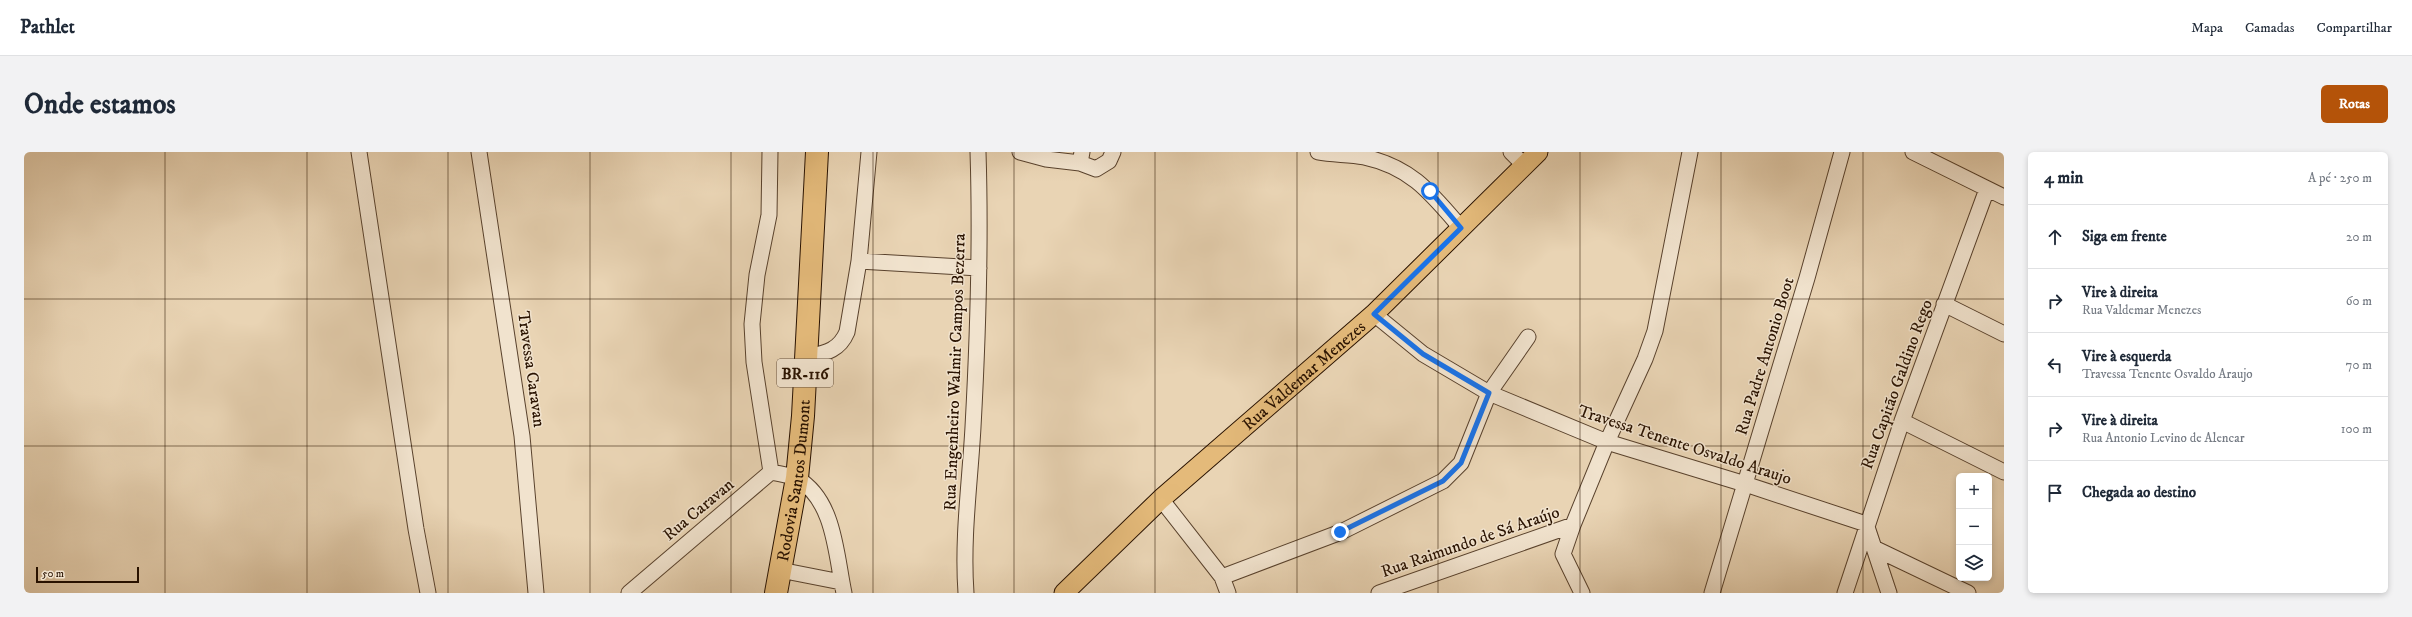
<!DOCTYPE html>
<html lang="pt">
<meta charset="utf-8">
<style>
:root{--surface:#fff;--page:#f2f2f3;--text:#1f2937;--muted:#747a83;--line:#e0e1e3;--accent:#b45309}
body{margin:0;font-family:"IM FELL DW Pica",serif;background:var(--page);color:var(--text)}
.controls{position:absolute;right:12px;bottom:12px;display:grid;overflow:hidden;border-radius:6px;box-shadow:0 2px 6px #0003}
.controls button{width:36px;height:36px;display:grid;place-items:center;padding:0;border:0;border-bottom:1px solid var(--line);background:var(--surface);color:var(--text);font:20px sans-serif}
.scale{position:absolute;left:12px;bottom:10px;width:103px;box-sizing:border-box;padding-left:4px;border:2px solid #291200;border-top:0;font-size:11px;line-height:14px;white-space:nowrap;color:#291200;-webkit-text-stroke:3px #f1e3ce;paint-order:stroke}
.stop{position:absolute;width:12px;height:12px;margin:-9px;border:3px solid #1a73e8;border-radius:50%;background:#fff}
.stop.end{background:#1a73e8;border-color:#fff;box-shadow:0 1px 4px #0008}
.list{margin:0;padding:0;list-style:none}
h2{display:flex;justify-content:space-between;align-items:center;height:52px;margin:0;padding:0 16px;font-size:17px}
h2 small{font-size:13px;font-weight:400;color:var(--muted)}
.list li{display:grid;grid-template-columns:26px 1fr auto;gap:12px;align-items:center;box-sizing:border-box;height:64px;padding:0 16px;border-top:1px solid var(--line)}
.list b{display:block;font-size:15px;white-space:nowrap}
.list p{margin:0;font-size:13px;white-space:nowrap;color:var(--muted)}
.list em{font-size:13px;font-style:normal;color:var(--muted)}
.icon{flex:none;width:22px;height:22px;fill:none;stroke:currentColor;stroke-width:2;stroke-linecap:round;stroke-linejoin:round}
.map{position:relative;flex:none;width:1980px;height:441px;overflow:hidden;border-radius:6px}
header{display:flex;align-items:center;gap:24px;box-sizing:border-box;height:56px;padding:0 20px;background:var(--surface);border-bottom:1px solid var(--line)}
header strong{font-size:19px}
nav{display:flex;gap:22px;margin-inline-start:auto;font-size:14px}
.intro{display:flex;align-items:center;justify-content:space-between;box-sizing:border-box;height:96px;padding:0 24px}
h1{margin:0;font-size:28px}
.button{padding:10px 18px;border-radius:6px;background:var(--accent);color:#fff;font-size:14px;font-weight:700}
main{display:flex;gap:24px;padding:0 24px}
aside{flex:1;background:var(--surface);border-radius:6px;box-shadow:0 2px 6px #0003}
.map>svg:first-child{display:block}
.lines{fill:none;stroke-linecap:round;stroke-linejoin:round}
.minor-casing{stroke:#59422d;stroke-width:17}
.major-casing{stroke:#291200;stroke-width:21}
.highway-casing{stroke:#291200;stroke-width:24}
.minor{stroke:#f1e3ce;stroke-width:15}
.major{stroke:#e4ba7a;stroke-width:19}
.highway{stroke:#e4ba7a;stroke-width:22}
.route{stroke:#1a73e8;stroke-width:5}
.grid{fill:none;stroke:#291200;stroke-width:1;stroke-opacity:0.55}
.labels{text-anchor:middle;stroke-width:3;stroke-linejoin:round;paint-order:stroke}
.shield{fill:#f1e3ce;stroke:#65513e;stroke-width:1}
.shield-label{font-size:16px;font-weight:bold;fill:#291200}
.street-label{font-size:17px;fill:#291200;stroke:#f1e3ce}
</style>
<header>
<strong>Pathlet</strong>
<nav><a>Mapa</a><a>Camadas</a><a>Compartilhar</a></nav>
</header>
<div class="intro"><h1>Onde estamos</h1><a class="button">Rotas</a></div>
<main>
<div class="map">
<svg width="1980" height="441" viewBox="0 0 1980 441">
<rect width="100%" height="100%" fill="#e9d4b4"/>
<filter id="stains"><feTurbulence type="fractalNoise" baseFrequency=".005" numOctaves="4"/><feColorMatrix values="0 0 0 0 .2 0 0 0 0 .09 0 0 0 0 .02 0 0 0 .5 -.17"/></filter>
<radialGradient id="worn" r=".72"><stop offset=".6" stop-color="#630" stop-opacity="0"/><stop offset="1" stop-color="#630" stop-opacity=".3"/></radialGradient>
<g class="lines">
<defs>
<path id="minor" d="M335,0L392,377L404,441
M455,0L498,284L512,441
M746,0L745,63L733,123L728,172L730,210L747,320
M996,0L1022,7L1056,11L1058,0
M1294,0C1309,3 1325,2 1340,5C1387,15 1407,41 1437,76
M1487,0L1500,13
M1889,0L1980,45
M1056,11L1072,17L1085,9L1089,0
M835,109L955,116
M1920,152L1980,182
M1350,162L1399,202L1465,241L1583,290L1721,332L1842,372L1865,441
M783,205C801,201 815,199 823,180L835,109L845,0
M1878,269L1980,320
M1137,347L1198,425L1204,441
M1852,397L1944,441
M756,418L817,430
M1198,425L1317,380L1419,329L1437,311L1465,241L1504,185
M605,441L747,320C755,322 767,323 774,327C811,349 812,404 820,441
M942,441C938,386 946,330 949,275C954,183 957,92 954,0
M1355,441L1549,373
M1558,441L1539,402L1549,373L1583,290L1621,207L1631,179L1666,0
M1688,441L1783,126L1818,0
M1821,441L1878,269L1963,37"/>
<g id="major">
<path id="s1" d="M1040,441L1137,347L1350,162L1514,0"/>
</g>
<g id="highway">
<path id="s2" d="M752,441L773,326L779,264L793,0"/>
</g>
</defs>
<use href="#minor" class="minor-casing"/>
<use href="#major" class="major-casing"/>
<use href="#highway" class="highway-casing"/>
<use href="#minor" class="minor"/>
<use href="#major" class="major"/>
<use href="#highway" class="highway"/>
</g>
<g class="lines">
<path class="route" d="M1316,380L1419,329L1437,311L1465,241L1399,202L1350,162L1437,76L1406,39"/>
</g>
<path class="grid" d="M141,0V441M283,0V441M424,0V441M566,0V441M707,0V441M849,0V441M990,0V441M1131,0V441M1273,0V441M1414,0V441M1556,0V441M1697,0V441M1839,0V441M0,147H1980M0,294H1980"/>
<g class="labels">
<rect class="shield" x="753" y="207" width="56" height="28" rx="3"/>
<g class="shield-label">
<text x="781" y="227">BR-116</text>
</g>
<g class="street-label">
<text transform="translate(1740 204) rotate(-73)" y="6">Rua Padre Antonio Boot</text>
<text transform="translate(508 217) rotate(82)" y="6">Travessa Caravan</text>
<text transform="translate(930 220) rotate(-88)" y="6">Rua Engenheiro Walmir Campos Bezerra</text>
<text dy="6" stroke="none"><textPath href="#s1" startOffset="324">Rua Valdemar Menezes</textPath></text>
<text transform="translate(1872 232) rotate(-70)" y="6">Rua Capitão Galdino Rego</text>
<text transform="translate(1661 292) rotate(18)" y="6">Travessa Tenente Osvaldo Araujo</text>
<text dy="6" stroke="none"><textPath href="#s2" startOffset="114">Rodovia Santos Dumont</textPath></text>
<text transform="translate(674 357) rotate(-40)" y="6">Rua Caravan</text>
<text transform="translate(1446 389) rotate(-19)" y="6">Rua Raimundo de Sá Araújo</text>
</g>
</g>
<rect width="100%" height="100%" filter="url(#stains)"/>
<rect width="100%" height="100%" fill="url(#worn)"/>
</svg>
<div class="controls">
<button>+</button>
<button>−</button>
<button><svg class="icon" aria-label="layers" viewBox="0 0 24 24"><path d="M12 4l9 5-9 5-9-5zM3 14l9 5 9-5"/></svg></button>
</div>
<div class="scale">50 m</div>
<div class="stop" style="left:1406px;top:39px"></div>
<div class="stop end" style="left:1316px;top:380px"></div>
</div>
<aside>
<h2>4 min<small>A pé · 250 m</small></h2>
<ul class="list">
<li><svg class="icon" aria-label="ahead" viewBox="0 0 24 24"><path d="M12 20V5M6 11l6-6 6 6"/></svg><div><b>Siga em frente</b></div><em>20 m</em></li>
<li><svg class="icon" aria-label="right" viewBox="0 0 24 24"><path d="M7 20v-9h11M14 6l5 5-5 5"/></svg><div><b>Vire à direita</b><p>Rua Valdemar Menezes</p></div><em>60 m</em></li>
<li><svg class="icon" aria-label="left" viewBox="0 0 24 24"><path d="M17 20v-9H6M10 6l-5 5 5 5"/></svg><div><b>Vire à esquerda</b><p>Travessa Tenente Osvaldo Araujo</p></div><em>70 m</em></li>
<li><svg class="icon" aria-label="right" viewBox="0 0 24 24"><path d="M7 20v-9h11M14 6l5 5-5 5"/></svg><div><b>Vire à direita</b><p>Rua Antonio Levino de Alencar</p></div><em>100 m</em></li>
<li><svg class="icon" aria-label="arrive" viewBox="0 0 24 24"><path d="M6 21V4h12l-3 4 3 4H6"/></svg><div><b>Chegada ao destino</b></div></li>
</ul>
</aside>
</main>
